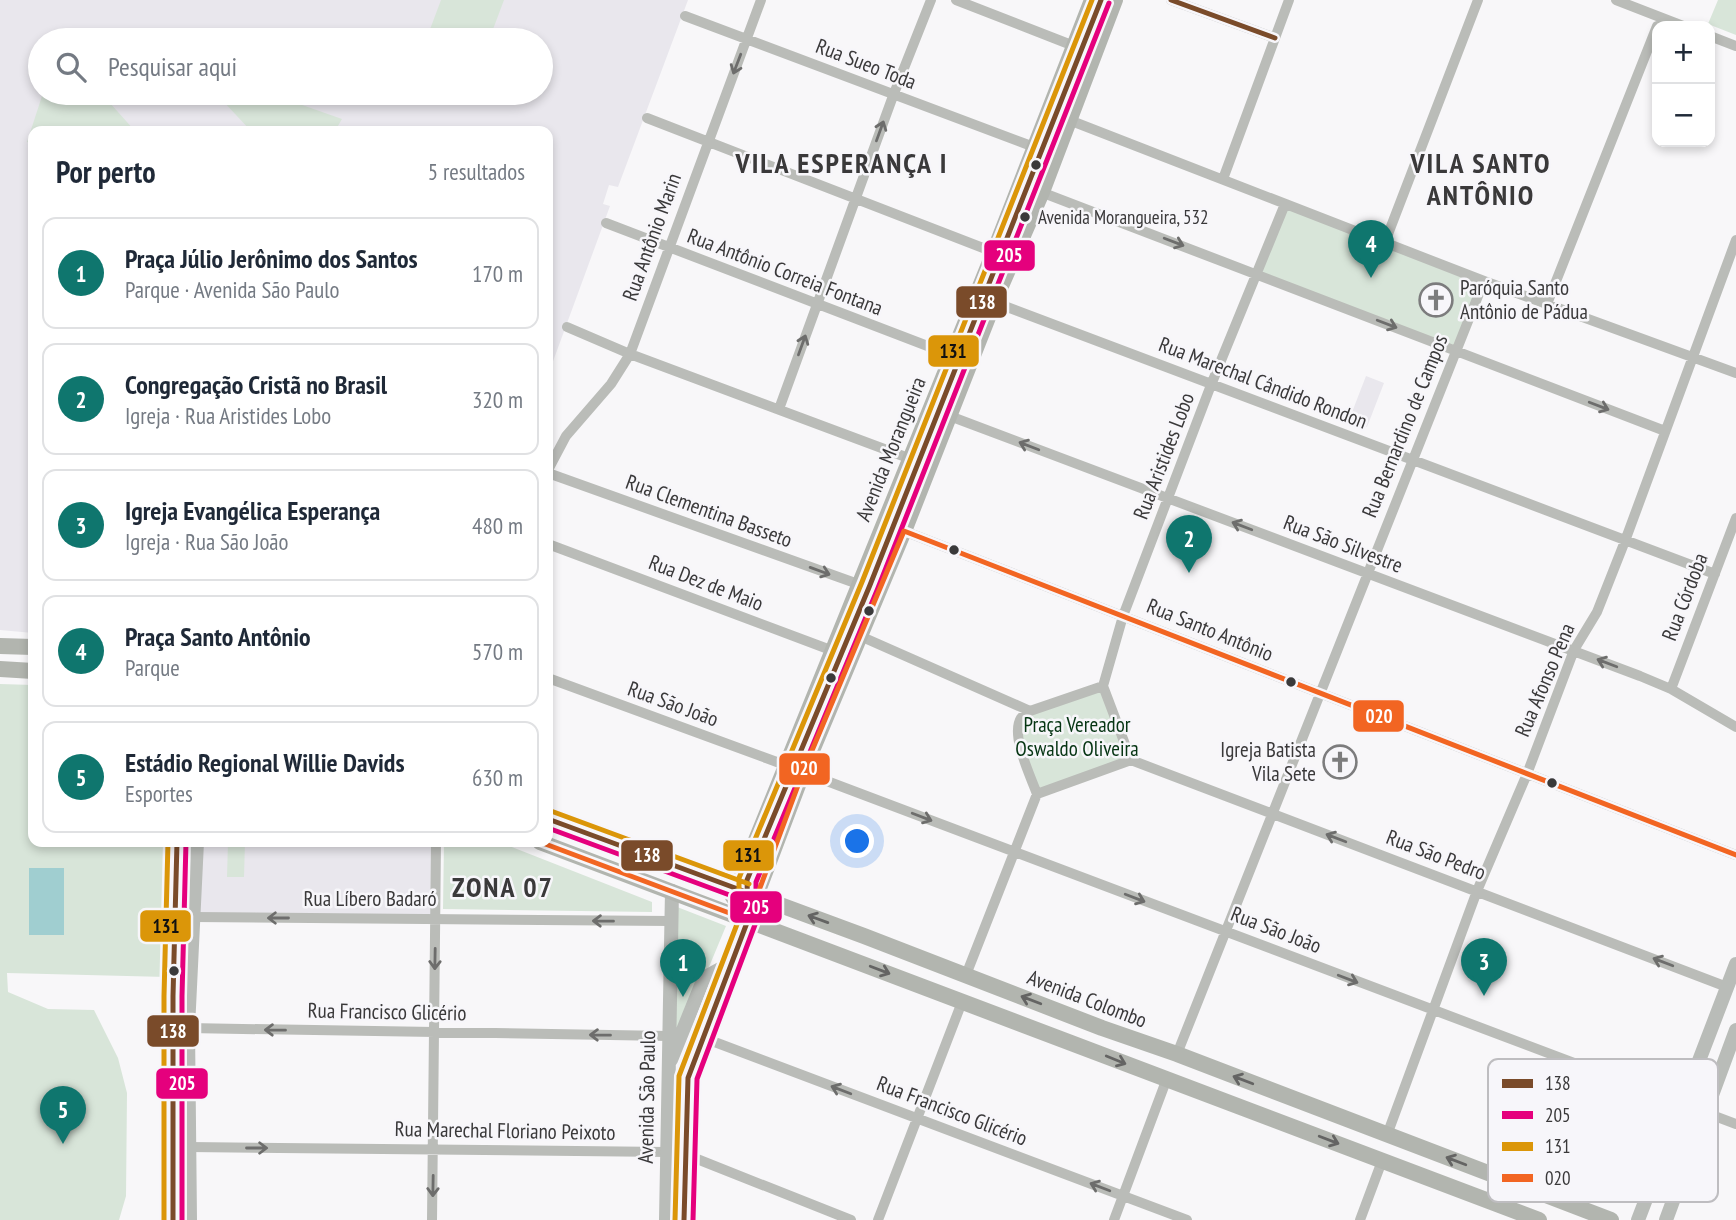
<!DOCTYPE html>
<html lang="pt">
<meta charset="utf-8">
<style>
:root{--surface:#fff;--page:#f6f6f7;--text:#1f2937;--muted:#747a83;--line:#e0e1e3;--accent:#0f766e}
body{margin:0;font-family:"PT Sans Narrow",sans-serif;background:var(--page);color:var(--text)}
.controls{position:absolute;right:21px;top:21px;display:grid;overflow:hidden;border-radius:14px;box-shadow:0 4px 10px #0003}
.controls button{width:63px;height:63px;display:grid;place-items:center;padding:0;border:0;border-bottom:2px solid var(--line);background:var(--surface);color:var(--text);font:35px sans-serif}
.you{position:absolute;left:858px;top:842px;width:24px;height:24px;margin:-18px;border:5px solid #fff;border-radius:50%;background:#1a73e8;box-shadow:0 0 0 10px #1a73e833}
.badge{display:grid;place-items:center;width:46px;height:46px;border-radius:50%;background:var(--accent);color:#fff;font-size:23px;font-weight:700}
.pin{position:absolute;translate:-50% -58px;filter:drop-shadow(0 2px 4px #0008)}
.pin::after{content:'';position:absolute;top:37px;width:24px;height:21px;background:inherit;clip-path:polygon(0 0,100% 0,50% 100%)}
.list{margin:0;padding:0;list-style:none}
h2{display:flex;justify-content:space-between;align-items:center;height:91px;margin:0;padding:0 28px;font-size:30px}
h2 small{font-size:23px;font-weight:400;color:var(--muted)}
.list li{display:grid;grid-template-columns:46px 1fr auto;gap:21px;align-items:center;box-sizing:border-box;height:112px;margin:0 14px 14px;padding:0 14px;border:2px solid var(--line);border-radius:14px}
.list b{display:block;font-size:26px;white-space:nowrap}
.list p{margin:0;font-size:23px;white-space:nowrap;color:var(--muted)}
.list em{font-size:23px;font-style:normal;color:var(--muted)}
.icon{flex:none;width:38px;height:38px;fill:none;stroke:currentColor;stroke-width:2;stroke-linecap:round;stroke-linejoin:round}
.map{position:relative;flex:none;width:1736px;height:1220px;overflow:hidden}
.search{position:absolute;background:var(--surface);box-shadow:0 4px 10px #0003;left:28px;top:28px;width:525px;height:77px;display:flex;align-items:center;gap:18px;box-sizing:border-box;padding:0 24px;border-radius:38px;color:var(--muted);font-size:26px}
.panel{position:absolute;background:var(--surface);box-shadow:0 4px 10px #0003;left:28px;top:126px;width:525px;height:721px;border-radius:14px}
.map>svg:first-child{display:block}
.built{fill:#e9e7ed;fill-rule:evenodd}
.green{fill:#d8e5d9}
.water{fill:#a0ced0}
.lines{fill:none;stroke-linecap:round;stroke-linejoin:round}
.street{stroke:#babcb8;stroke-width:10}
.secondary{stroke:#b9bcb8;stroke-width:14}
.primary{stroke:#b2b5af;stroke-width:16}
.bus-1-casing{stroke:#f7f6fa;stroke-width:10}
.bus-2-casing{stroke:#f7f6fa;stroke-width:10}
.bus-3-casing{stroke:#f7f6fa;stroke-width:10}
.bus-4-casing{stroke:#f7f6fa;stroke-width:10}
.bus-1{stroke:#7a4b2a;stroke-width:5}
.bus-2{stroke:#e5007d;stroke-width:5}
.bus-3{stroke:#db9609;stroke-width:5}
.bus-4{stroke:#f26522;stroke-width:5}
.oneway{stroke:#6d6d6c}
.oneway2{stroke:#646463}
.bus-dot{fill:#3a393a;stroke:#f7f6fa;stroke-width:2.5}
.labels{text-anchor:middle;stroke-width:5;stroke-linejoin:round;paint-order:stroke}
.bus-label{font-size:19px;fill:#3a393a;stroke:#f7f6fa;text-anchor:start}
.street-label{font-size:21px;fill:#3a393a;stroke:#f7f6fa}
.poi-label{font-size:21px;fill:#3a393a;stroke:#f7f6fa;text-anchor:start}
.park-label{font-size:21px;fill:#063513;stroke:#f7f6fa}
.district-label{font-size:28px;font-weight:bold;letter-spacing:2px;fill:#3a393a;stroke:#f7f6fa}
.key{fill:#f7f6fa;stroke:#bebdc0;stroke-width:2}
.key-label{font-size:19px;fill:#3a393a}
.line-badge{stroke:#f7f6fa;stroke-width:2.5}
.badge-label{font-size:19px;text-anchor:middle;font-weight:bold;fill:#fff}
.pale-badge-label{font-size:19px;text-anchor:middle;font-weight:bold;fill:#111}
</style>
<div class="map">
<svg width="1736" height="1220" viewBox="0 0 1736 1220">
<rect width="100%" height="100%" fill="#f8f7f9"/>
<path class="built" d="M0,0H688L618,187L609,185L603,204L610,206L548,375V131H33V633L0,630ZM40,40H541V93H40Z
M1366,376L1384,383L1367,427L1349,420Z
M197,842H436L435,919L199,917Z"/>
<path class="green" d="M441,0H504L489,40H426Z
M1718,0H1736V35L1708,24Z
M43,93H101L135,131H33V144L27,142Z
M227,93H268L342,119L335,131H251L222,100Z
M1285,204L1484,281L1456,351L1258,275Z
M0,684L33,685V842H166L167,977L7,973L8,992L48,1009L94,1010L118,1058L127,1093L126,1196L119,1220H0Z
M1103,686L1131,760L1037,794L1019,743L1021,718Z
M228,842H245L244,877H227Z
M444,842H499L652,902V912L443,909Z
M672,905L726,926L667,1068Z"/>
<path class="water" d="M29,868H64V935H29Z"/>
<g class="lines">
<path class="street" d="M956,0L1074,46
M1171,0L1275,38
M1616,0L1683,26
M685,16L1034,147
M1710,36L1736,46
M647,118L1014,260
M1069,120L1484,281L1736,373
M1223,179L1289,0
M1020,184L1665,431
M606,223L951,355
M1385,242L1478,0
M994,302L1715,574
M1547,304L1657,26
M567,327L630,354L911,459
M779,409L893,96L931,0
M931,409L1640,676L1671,689L1736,727
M548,470L566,436L611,384L630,354L761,0
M548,473L858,584
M904,531L1736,855
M548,544L852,658
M860,636L1030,711
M548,678L785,765
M1103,686L1123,616L1211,385L1285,204
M1103,686L1131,760L1037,794C1031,777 1010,735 1021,718C1023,715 1027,714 1030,711Z
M1671,689L1736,518
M1131,760L1727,987
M803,772L1736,1124
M194,917L671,921
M966,975L1037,794
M188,1028L668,1036
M704,1038L1187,1220
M1177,1054L1484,281
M1387,1135L1477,891L1527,774L1574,650L1597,612L1625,541L1736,240
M189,1147L667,1152L687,1155L851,1220
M432,1220L436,842
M878,1220L962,1002
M1114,1220L1166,1081
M1360,1220L1382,1161"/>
<path class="secondary" d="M671,1060L704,978L733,962
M173,1220V996L177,842
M190,1220L188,1028L197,842
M666,1220L672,891
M684,1220L688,1078L748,920
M1638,1220L1736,964
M1666,1220L1736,1030"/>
<path class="primary" d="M0,646L33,647
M0,669L33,671
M548,819L864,936L1102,1028L1177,1054L1611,1220
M540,842L1539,1220
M733,897L994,252L1092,0
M753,904L803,772L904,531L994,302L1042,192L1115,0"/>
<defs>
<path id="bus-1" d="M1171,0L1275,38
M548,819L746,892
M173,1220V996L177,842
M684,1220L688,1078L748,920L747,880L870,585L1101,0"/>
<path id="bus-2" d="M548,828L743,900
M182,1220V996L186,842
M693,1220L697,1079L756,922V882L878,588L1109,3"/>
<path id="bus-3" d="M551,811L749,884
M164,1220V996L168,842
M675,1220L679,1076L739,919V878L862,582L1092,0"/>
<path id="bus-4" d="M540,842L748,920L803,772L904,531L1736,855"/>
</defs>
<use href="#bus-1" class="bus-1-casing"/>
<use href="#bus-2" class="bus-2-casing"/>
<use href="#bus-3" class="bus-3-casing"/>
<use href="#bus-4" class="bus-4-casing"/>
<use href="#bus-1" class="bus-1"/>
<use href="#bus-2" class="bus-2"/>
<use href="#bus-3" class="bus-3"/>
<use href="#bus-4" class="bus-4"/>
</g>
<defs><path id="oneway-shaft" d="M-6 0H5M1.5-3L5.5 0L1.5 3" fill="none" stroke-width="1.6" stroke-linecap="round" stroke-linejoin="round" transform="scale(1.75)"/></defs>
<g class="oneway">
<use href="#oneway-shaft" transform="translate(737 64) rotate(111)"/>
<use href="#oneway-shaft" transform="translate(880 131) rotate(-70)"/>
<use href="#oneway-shaft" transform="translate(1174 242) rotate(21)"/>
<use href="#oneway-shaft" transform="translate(1387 324) rotate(21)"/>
<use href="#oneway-shaft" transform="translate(802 345) rotate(-70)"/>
<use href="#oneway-shaft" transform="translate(1599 406) rotate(21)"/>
<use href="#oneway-shaft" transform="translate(1029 446) rotate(-159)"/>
<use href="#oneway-shaft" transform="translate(1242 526) rotate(-159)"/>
<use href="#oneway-shaft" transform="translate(820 571) rotate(20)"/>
<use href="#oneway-shaft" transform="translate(1607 663) rotate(-159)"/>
<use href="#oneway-shaft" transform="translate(922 817) rotate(21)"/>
<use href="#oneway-shaft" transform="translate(1336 838) rotate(-159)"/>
<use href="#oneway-shaft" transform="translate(1135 898) rotate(21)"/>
<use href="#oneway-shaft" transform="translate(278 918) rotate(-180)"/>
<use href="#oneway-shaft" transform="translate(603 921) rotate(-179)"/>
<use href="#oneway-shaft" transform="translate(435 959) rotate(91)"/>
<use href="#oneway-shaft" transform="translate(1663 962) rotate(-159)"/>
<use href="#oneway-shaft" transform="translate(1348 979) rotate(21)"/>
<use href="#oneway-shaft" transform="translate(275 1030) rotate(-179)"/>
<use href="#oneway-shaft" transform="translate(600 1035) rotate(-179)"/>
<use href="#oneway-shaft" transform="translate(841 1090) rotate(-159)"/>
<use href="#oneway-shaft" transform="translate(257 1148)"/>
<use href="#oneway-shaft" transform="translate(433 1186) rotate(91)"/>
<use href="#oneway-shaft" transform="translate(1100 1187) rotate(-159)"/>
</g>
<g class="oneway2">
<use href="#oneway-shaft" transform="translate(818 919) rotate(-160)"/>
<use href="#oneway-shaft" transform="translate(880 970) rotate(21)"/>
<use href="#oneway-shaft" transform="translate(1031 1000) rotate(-159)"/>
<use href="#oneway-shaft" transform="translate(1116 1060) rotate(22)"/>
<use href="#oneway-shaft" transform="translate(1243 1080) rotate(-159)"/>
<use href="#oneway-shaft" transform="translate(1329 1140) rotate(21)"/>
<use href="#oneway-shaft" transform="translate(1456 1161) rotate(-159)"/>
</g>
<defs>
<symbol id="church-ring" viewBox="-11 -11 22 22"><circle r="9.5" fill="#f7f6fa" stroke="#7c7c7d" stroke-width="1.5"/><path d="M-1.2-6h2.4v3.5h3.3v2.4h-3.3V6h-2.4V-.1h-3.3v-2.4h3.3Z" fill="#7c7c7d"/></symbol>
</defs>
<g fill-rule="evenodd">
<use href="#church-ring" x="1417" y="281" width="38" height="38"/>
<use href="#church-ring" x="1321" y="743" width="38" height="38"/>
</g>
<g class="bus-dot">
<circle cx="1036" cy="165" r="6"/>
<circle cx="1025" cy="217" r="6"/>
<circle cx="954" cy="550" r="6"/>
<circle cx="869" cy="611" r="6"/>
<circle cx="831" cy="678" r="6"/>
<circle cx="1291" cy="682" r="6"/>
<circle cx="1552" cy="783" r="6"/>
<circle cx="174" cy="971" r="6"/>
</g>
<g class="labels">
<g class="bus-label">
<text x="1038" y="224">Avenida Morangueira, 532</text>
</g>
<g class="street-label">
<text transform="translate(866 64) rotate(21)" y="7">Rua Sueo Toda</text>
<text transform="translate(652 237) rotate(-70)" y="7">Rua Antônio Marin</text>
<text transform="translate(785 272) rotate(21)" y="7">Rua Antônio Correia Fontana</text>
<text transform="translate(1263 383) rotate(21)" y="7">Rua Marechal Cândido Rondon</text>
<text transform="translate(1405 426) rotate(-68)" y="7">Rua Bernardino de Campos</text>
<text transform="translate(891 449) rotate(-68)" y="7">Avenida Morangueira</text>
<text transform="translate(1164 456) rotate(-69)" y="7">Rua Aristides Lobo</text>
<text transform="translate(709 511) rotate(20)" y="7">Rua Clementina Basseto</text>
<text transform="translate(1343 544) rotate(21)" y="7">Rua São Silvestre</text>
<text transform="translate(706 583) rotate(21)" y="7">Rua Dez de Maio</text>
<text transform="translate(1685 597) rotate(-69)" y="7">Rua Córdoba</text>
<text transform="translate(1210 630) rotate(22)" y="7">Rua Santo Antônio</text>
<text transform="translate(1545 680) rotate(-67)" y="7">Rua Afonso Pena</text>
<text transform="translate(673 704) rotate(20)" y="7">Rua São João</text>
<text transform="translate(1436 855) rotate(21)" y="7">Rua São Pedro</text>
<text x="370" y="906">Rua Líbero Badaró</text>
<text transform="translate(1276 930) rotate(21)" y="7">Rua São João</text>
<text transform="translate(1087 999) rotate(21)" y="7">Avenida Colombo</text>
<text transform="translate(387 1012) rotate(1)" y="7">Rua Francisco Glicério</text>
<text transform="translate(647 1097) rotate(-89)" y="7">Avenida São Paulo</text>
<text transform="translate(952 1111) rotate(21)" y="7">Rua Francisco Glicério</text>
<text transform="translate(505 1131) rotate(1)" y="7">Rua Marechal Floriano Peixoto</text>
</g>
<g class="poi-label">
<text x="1460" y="295">Paróquia Santo<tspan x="1460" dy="24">Antônio de Pádua</tspan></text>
<text x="1316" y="757" text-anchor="end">Igreja Batista<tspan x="1316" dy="24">Vila Sete</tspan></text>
</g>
<g class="park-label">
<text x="1077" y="732">Praça Vereador<tspan x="1077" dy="24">Oswaldo Oliveira</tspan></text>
</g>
<g class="district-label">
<text x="842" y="173">VILA ESPERANÇA I</text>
<text x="1481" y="173">VILA SANTO<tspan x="1481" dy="32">ANTÔNIO</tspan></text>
<text x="503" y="897">ZONA 07</text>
</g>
</g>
<rect x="1488" y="1059" width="230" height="143" rx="10" class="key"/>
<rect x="1502" y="1079" width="31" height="9" fill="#7a4b2a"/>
<rect x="1502" y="1111" width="31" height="8" fill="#e5007d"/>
<rect x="1502" y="1142" width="31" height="9" fill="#db9609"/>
<rect x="1502" y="1174" width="31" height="8" fill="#f26522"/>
<g class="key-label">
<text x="1545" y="1090">138</text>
<text x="1545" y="1122">205</text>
<text x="1545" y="1153">131</text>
<text x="1545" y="1185">020</text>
</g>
<g class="line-badge">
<rect x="983" y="239" width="53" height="33" rx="7" fill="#e5007d"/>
<rect x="955" y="285" width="53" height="34" rx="7" fill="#7a4b2a"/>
<rect x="927" y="334" width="53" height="34" rx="7" fill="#db9609"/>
<rect x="1352" y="699" width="53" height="34" rx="7" fill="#f26522"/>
<rect x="778" y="752" width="53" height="34" rx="7" fill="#f26522"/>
<rect x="620" y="839" width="54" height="33" rx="7" fill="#7a4b2a"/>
<rect x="722" y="839" width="53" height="33" rx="7" fill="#db9609"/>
<rect x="729" y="890" width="54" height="34" rx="7" fill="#e5007d"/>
<rect x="139" y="909" width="53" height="34" rx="7" fill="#db9609"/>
<rect x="146" y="1014" width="54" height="34" rx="7" fill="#7a4b2a"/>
<rect x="155" y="1067" width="54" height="33" rx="7" fill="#e5007d"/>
</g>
<g class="badge-label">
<text x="1009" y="262">205</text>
<text x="982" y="309">138</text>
<text x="1379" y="723">020</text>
<text x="804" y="775">020</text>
<text x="647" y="862">138</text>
<text x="756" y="914">205</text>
<text x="173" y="1038">138</text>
<text x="182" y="1090">205</text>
</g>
<g class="pale-badge-label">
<text x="953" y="358">131</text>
<text x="748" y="862">131</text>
<text x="166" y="933">131</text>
</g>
</svg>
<div class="controls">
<button>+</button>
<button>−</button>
</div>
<div class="you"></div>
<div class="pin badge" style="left:683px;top:997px">1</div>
<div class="pin badge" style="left:1189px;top:573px">2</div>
<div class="pin badge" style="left:1484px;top:996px">3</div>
<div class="pin badge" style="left:1371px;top:278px">4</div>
<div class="pin badge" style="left:63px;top:1144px">5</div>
<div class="search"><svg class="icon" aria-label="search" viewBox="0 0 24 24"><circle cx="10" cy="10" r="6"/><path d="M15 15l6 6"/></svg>Pesquisar aqui</div>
<section class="panel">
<h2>Por perto<small>5 resultados</small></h2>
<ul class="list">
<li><span class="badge">1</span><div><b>Praça Júlio Jerônimo dos Santos</b><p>Parque · Avenida São Paulo</p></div><em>170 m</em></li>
<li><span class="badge">2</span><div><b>Congregação Cristã no Brasil</b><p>Igreja · Rua Aristides Lobo</p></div><em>320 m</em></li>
<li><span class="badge">3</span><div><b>Igreja Evangélica Esperança</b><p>Igreja · Rua São João</p></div><em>480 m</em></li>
<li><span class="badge">4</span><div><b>Praça Santo Antônio</b><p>Parque</p></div><em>570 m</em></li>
<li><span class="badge">5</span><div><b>Estádio Regional Willie Davids</b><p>Esportes</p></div><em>630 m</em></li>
</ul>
</section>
</div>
